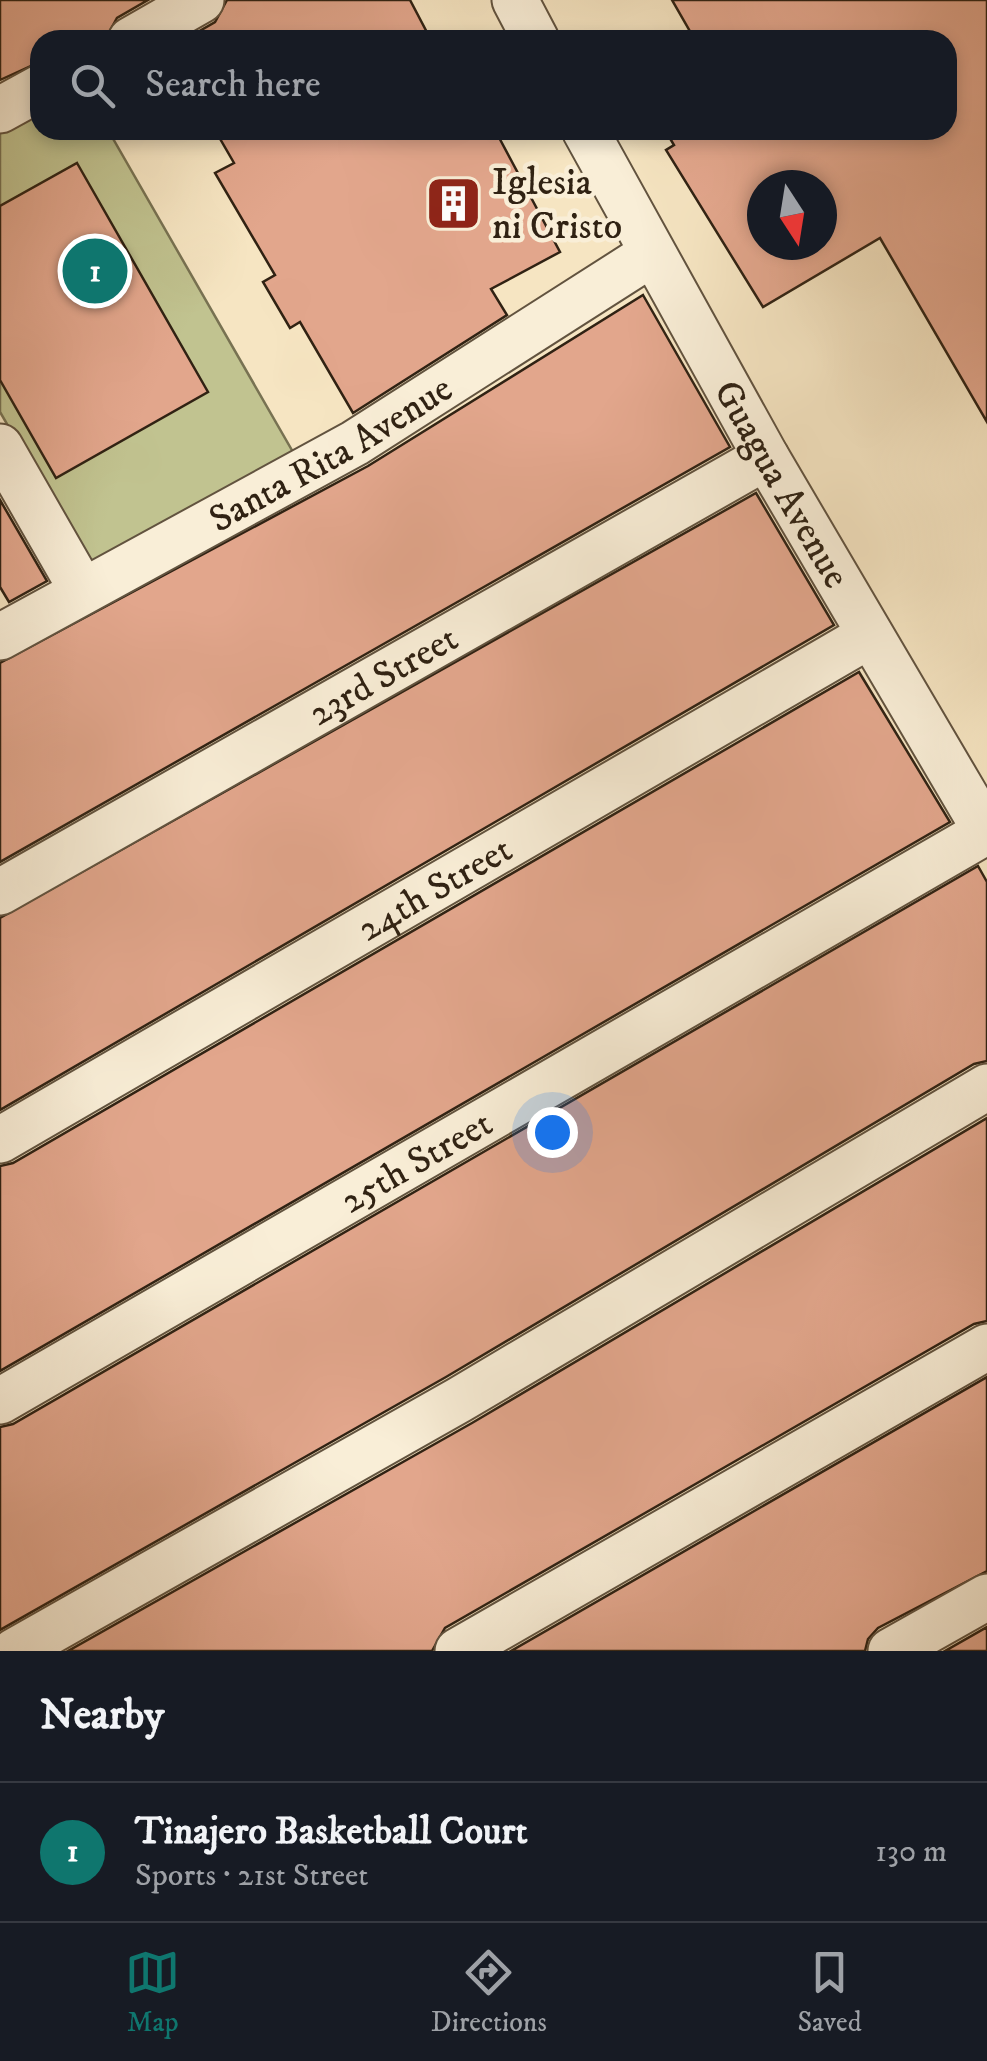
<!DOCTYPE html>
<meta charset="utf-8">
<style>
:root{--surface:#171b24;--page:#242831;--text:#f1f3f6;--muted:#9ea1a6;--line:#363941;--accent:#0f766e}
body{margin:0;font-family:"IM FELL DW Pica",serif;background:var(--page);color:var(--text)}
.compass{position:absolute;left:747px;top:170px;width:90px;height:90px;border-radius:50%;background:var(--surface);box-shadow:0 5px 15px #0003;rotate:168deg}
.you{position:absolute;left:552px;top:1132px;width:35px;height:35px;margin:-25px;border:8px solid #fff;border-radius:50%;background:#1a73e8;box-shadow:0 0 0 15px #1a73e833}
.badge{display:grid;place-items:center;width:65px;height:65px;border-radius:50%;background:var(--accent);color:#fff;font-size:32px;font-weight:700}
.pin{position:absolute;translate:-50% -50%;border:5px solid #fff;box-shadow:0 2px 10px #0006}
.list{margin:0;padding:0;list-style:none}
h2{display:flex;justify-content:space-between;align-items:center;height:130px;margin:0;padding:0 40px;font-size:42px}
h2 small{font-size:32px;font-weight:400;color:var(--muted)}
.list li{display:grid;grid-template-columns:65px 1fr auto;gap:30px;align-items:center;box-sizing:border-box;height:140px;padding:0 40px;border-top:2px solid var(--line)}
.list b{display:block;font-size:38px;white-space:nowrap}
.list p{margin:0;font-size:32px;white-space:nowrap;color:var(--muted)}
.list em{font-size:32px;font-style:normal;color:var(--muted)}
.icon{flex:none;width:55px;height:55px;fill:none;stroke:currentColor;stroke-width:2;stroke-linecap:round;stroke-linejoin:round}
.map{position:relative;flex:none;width:987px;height:1651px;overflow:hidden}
.search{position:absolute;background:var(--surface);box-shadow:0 5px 15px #0003;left:30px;right:30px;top:30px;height:110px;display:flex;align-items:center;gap:25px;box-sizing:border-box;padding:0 35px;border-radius:30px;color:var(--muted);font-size:38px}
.sheet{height:270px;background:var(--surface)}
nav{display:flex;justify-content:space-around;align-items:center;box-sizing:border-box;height:140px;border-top:2px solid var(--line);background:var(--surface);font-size:28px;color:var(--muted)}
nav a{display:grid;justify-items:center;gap:5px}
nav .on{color:var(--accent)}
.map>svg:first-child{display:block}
.green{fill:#c1c390;stroke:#787252;stroke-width:2.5}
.building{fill:#e2a68c;stroke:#302213;stroke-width:2.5;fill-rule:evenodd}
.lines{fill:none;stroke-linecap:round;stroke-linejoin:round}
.minor-casing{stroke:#62533f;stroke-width:49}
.minor{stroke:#f9eed7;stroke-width:45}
.labels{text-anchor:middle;stroke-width:9;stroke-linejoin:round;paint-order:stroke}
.poi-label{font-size:38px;fill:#302213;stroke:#f9eed7;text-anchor:start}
.street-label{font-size:38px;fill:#302213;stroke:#f9eed7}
</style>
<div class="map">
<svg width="987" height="1651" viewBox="0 0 987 1651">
<rect width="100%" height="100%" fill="#f6e5c2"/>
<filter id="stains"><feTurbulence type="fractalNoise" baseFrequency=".002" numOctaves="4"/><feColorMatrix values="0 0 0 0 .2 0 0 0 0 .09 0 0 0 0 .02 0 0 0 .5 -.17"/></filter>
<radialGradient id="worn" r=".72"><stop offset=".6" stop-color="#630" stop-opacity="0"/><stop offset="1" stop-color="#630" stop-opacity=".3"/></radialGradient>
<path class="green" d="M40,101V130H108L297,459L94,574L0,412V124Z"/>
<path class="building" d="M0,0H148L117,18L105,40H40V62L0,80Z
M227,0H410L431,40H184L215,22Z
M672,0H987V422L880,238L763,307L666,150L674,145L665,130H947V40H695ZM762,185H822V245H762Z
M215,130H495L560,252L491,289L507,315L353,413L300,322L290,328L263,282L275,275L215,173L234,163Z
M77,163L208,392L56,478L0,380V206Z
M643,295L730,447L0,862V663L368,466Z
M756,493L834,625L0,1110V918Z
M0,500L47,581L9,602L0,587Z
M859,672L950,822L0,1371V1166L13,1163Z
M978,866L987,882V1061L974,1064L446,1377L0,1630V1427L13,1424Z
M987,1118V1321L974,1324L445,1628L432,1651H68L472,1423Z
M987,1377V1571L878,1628L868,1639L865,1651H511Z
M987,1627V1651H945Z"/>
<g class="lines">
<defs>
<g id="minor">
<path d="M515,0L536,40"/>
<path d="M131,40L201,0"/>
<path d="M0,110L40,88"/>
<path id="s1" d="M585,130L766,457L987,833"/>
<path d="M0,447L82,590"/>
<path id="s2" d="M0,637L355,443L651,254"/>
<path id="s3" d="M0,892L766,457"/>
<path id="s4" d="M0,1140L870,635"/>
<path id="s5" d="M0,1401L987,831"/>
<path d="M15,1651L459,1400L987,1087"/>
<path d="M458,1651L987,1347"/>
<path d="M891,1651L987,1597"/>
</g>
</defs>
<use href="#minor" class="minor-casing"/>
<use href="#minor" class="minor"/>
</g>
<defs>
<symbol id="building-square" viewBox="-11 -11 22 22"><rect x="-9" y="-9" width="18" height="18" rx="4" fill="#8f2418" stroke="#f9eed7"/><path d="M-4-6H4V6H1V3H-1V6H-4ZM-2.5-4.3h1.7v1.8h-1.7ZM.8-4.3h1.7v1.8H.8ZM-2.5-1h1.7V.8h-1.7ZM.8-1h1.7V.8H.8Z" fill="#fff"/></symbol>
</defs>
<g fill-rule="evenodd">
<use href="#building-square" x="422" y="172" width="63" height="63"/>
</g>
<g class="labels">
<g class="poi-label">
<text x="492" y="194">Iglesia<tspan x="492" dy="44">ni Cristo</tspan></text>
</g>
<g class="street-label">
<text dy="13" stroke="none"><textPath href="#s2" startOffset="378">Santa Rita Avenue</textPath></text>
<text dy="13" stroke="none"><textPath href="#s1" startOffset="405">Guagua Avenue</textPath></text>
<text dy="13" stroke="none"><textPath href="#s3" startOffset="440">23rd Street</textPath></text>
<text dy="13" stroke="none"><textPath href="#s4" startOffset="502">24th Street</textPath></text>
<text dy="13" stroke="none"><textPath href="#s5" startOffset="480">25th Street</textPath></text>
</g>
</g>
<rect width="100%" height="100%" filter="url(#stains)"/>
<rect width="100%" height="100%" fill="url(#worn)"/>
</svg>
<svg class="compass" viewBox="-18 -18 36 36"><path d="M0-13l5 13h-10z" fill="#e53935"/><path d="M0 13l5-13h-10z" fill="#9ea1a6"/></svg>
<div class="you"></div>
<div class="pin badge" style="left:95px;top:271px">1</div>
<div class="search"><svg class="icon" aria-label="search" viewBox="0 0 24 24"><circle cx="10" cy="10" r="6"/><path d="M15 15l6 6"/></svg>Search here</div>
</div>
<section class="sheet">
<h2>Nearby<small></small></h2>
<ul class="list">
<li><span class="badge">1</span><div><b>Tinajero Basketball Court</b><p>Sports · 21st Street</p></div><em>130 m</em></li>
</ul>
</section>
<nav>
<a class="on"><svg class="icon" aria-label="map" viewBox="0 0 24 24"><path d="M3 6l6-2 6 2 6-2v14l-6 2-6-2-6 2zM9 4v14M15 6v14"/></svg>Map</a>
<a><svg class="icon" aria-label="directions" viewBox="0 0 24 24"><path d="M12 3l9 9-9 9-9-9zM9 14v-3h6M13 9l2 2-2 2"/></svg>Directions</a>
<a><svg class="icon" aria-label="saved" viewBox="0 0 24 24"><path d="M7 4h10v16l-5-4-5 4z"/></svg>Saved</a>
</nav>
